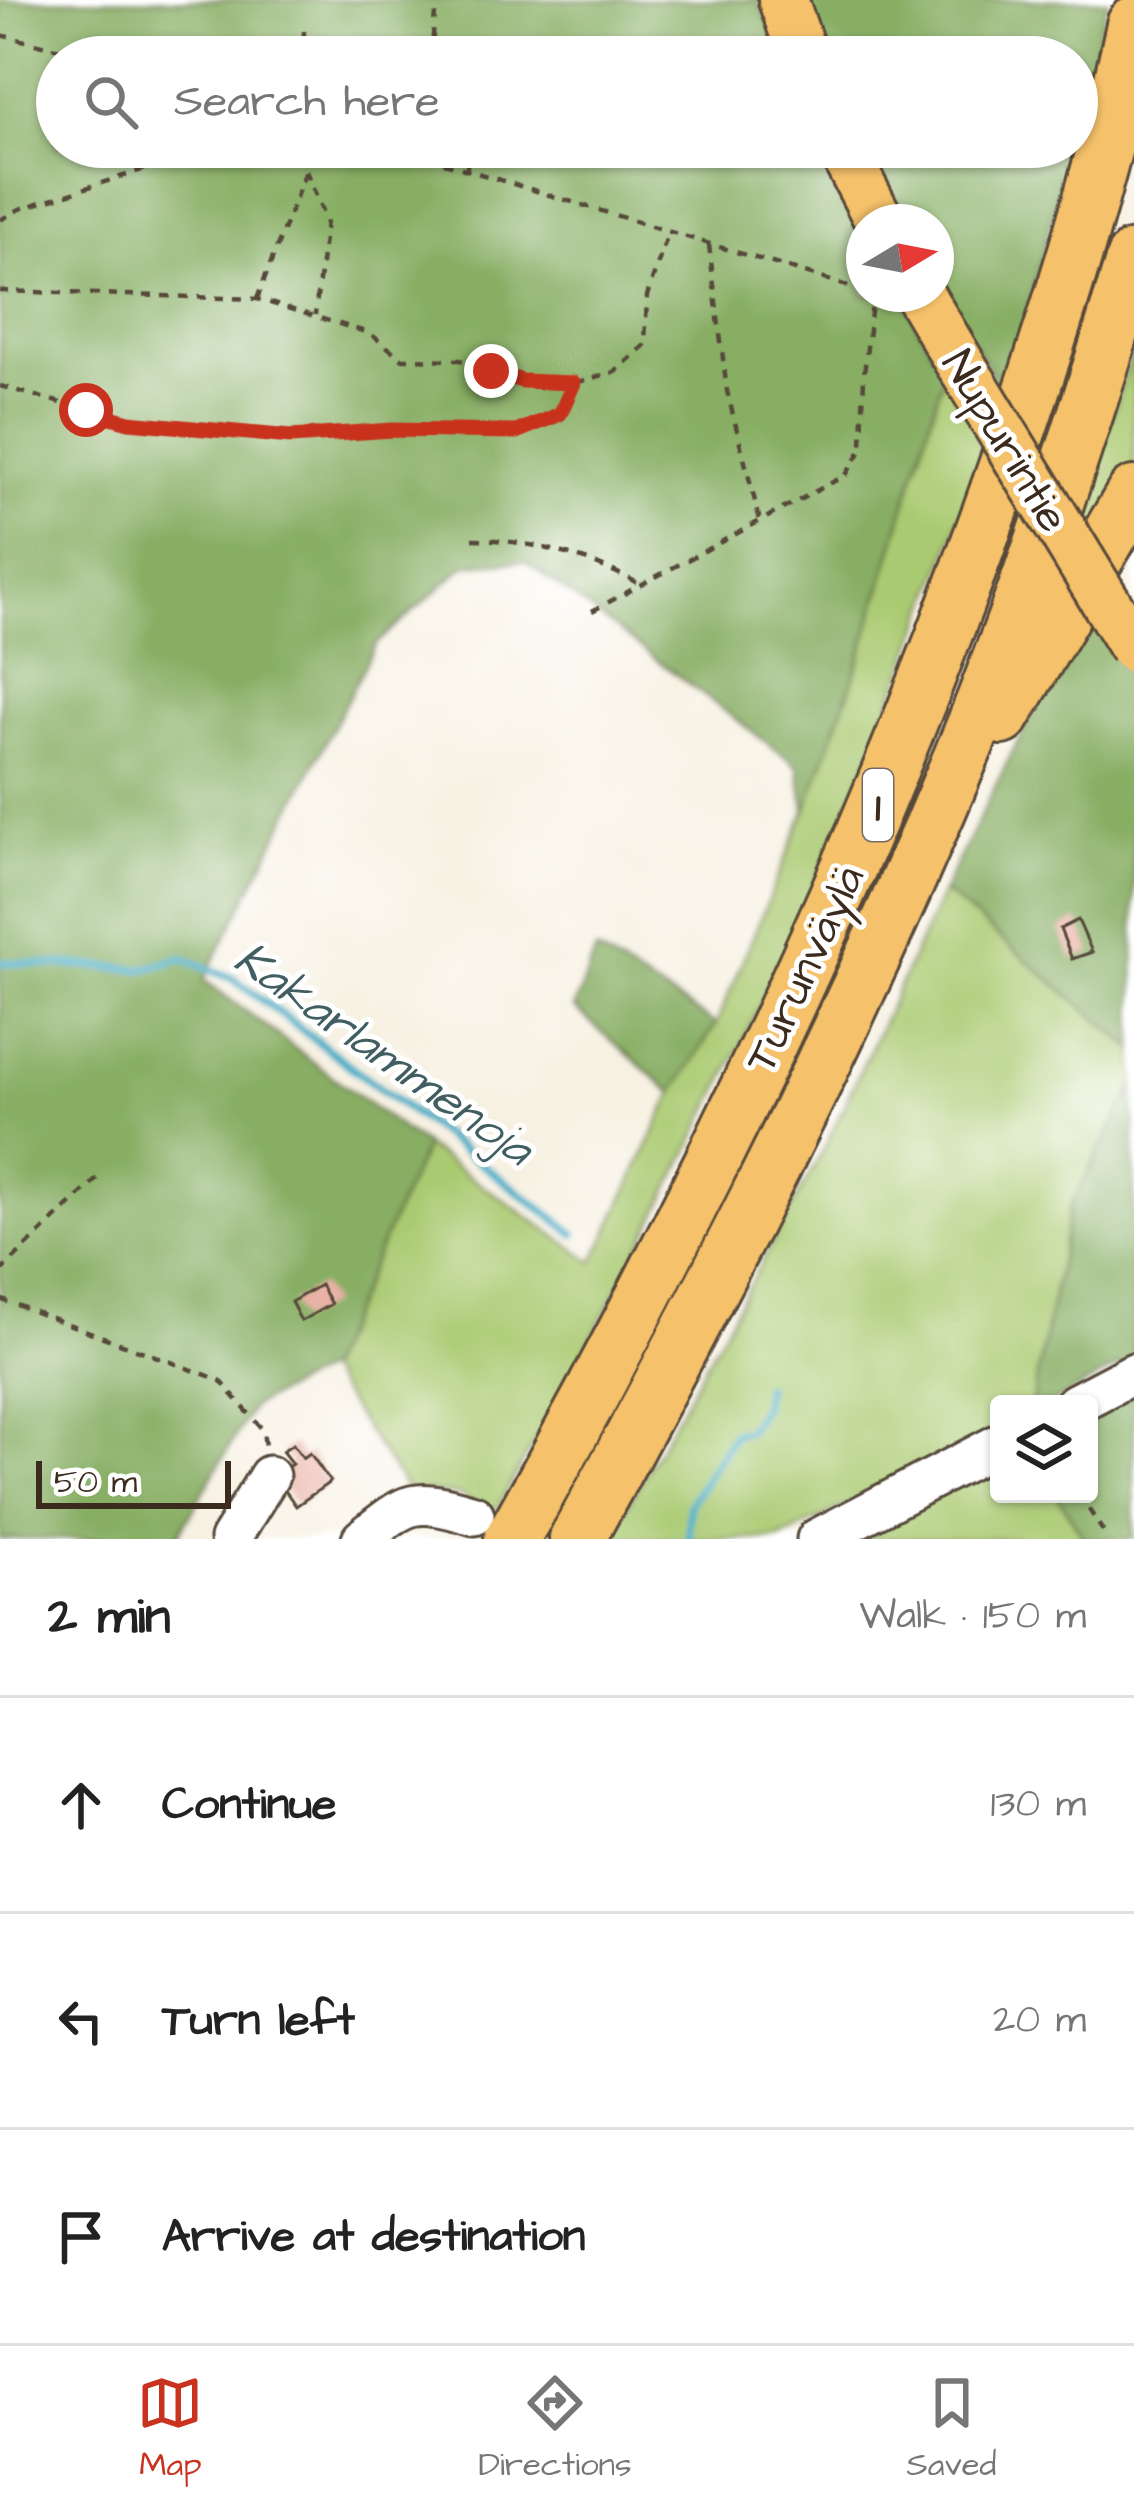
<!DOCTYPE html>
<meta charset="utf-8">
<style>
:root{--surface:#fff;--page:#f6f6f6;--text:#222;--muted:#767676;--line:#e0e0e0;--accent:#c8321e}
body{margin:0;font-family:"Architects Daughter",sans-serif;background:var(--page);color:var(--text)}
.controls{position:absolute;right:36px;bottom:36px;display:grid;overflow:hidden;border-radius:12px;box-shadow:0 3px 9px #0004}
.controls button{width:108px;height:108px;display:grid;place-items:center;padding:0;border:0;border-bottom:3px solid var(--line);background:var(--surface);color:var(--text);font:60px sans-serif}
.compass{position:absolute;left:846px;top:204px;width:108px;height:108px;border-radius:50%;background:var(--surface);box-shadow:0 3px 9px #0004;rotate:80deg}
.scale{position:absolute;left:36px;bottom:30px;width:195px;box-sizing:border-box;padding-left:12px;border:6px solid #3b2a1e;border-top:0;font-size:33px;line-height:42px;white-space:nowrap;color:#3b2a1e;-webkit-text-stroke:9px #fff;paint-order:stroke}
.stop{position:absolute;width:36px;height:36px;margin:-27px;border:9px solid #c8321e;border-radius:50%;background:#fff}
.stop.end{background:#c8321e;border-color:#fff;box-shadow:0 3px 12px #0008}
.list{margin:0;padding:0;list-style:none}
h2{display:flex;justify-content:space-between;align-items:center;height:156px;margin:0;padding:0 48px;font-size:51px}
h2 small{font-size:39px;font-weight:400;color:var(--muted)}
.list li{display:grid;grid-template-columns:78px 1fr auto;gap:36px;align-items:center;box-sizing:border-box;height:216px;padding:0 48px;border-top:3px solid var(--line)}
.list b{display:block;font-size:45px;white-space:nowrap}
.list em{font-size:39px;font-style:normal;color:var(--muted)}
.icon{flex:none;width:66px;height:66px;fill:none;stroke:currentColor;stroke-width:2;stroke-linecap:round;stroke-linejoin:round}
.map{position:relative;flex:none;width:1134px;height:1539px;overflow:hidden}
.search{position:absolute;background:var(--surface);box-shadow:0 3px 9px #0004;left:36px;right:36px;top:36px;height:132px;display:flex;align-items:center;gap:30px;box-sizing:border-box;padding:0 42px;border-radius:66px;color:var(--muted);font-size:45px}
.sheet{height:804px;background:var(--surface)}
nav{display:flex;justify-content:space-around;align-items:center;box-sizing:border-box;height:168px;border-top:3px solid var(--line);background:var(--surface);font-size:33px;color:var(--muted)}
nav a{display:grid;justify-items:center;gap:6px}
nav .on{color:var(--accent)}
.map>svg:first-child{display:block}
.green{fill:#aaca71;stroke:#727a48;stroke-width:3}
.forest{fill:#87ae63;stroke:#616c40;stroke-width:3}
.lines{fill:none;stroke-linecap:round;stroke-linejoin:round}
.stream{stroke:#49afc8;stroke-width:8}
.building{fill:#eab1a6}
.minor-casing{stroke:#57483b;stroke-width:45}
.major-casing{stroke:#57483b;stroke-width:54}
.highway-casing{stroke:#57483b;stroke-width:60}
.path{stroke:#57483b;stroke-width:4.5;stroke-dasharray:9 9;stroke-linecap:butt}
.minor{stroke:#fff;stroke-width:39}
.major{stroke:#f5c16b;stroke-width:48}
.highway{stroke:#f5c16b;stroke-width:54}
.major-bridge-casing{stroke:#57483b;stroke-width:54;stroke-linecap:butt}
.major-bridge{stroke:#f5c16b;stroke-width:48}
.route{stroke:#c8321e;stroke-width:15}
.labels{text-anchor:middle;stroke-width:10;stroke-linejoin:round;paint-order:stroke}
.shield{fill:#fff;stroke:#766a62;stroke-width:3}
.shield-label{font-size:42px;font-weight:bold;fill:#3b2a1e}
.street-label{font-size:45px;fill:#3b2a1e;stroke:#fff}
.water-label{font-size:48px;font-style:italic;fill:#415f62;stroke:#fff}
</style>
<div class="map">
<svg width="1134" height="1539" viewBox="0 0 1134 1539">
<rect width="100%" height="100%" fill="#fff"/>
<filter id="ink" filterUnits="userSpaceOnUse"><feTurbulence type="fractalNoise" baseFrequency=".00833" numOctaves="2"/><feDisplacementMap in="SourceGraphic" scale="24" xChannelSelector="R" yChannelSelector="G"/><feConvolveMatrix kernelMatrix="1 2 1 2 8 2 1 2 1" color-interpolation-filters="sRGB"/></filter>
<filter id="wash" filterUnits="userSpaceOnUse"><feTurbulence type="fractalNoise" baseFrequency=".004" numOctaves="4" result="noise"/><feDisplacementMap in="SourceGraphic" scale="48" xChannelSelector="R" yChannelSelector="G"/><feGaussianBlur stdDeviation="2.7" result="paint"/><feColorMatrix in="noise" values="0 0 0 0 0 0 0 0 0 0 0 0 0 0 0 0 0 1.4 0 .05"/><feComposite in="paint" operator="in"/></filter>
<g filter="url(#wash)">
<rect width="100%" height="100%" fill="#f7f1e2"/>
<path class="green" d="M1134,348V474L1044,620Z
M944,373L987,443C957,525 929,609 896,690C784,974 646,1248 494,1513L460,1495L407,1490L325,1370L425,1146L594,1262L673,1093L716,1024L806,810L860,660Z
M943,891L1134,1049V1086L1070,1208L1032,1404H999V1430L779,1539H609L826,1145Z
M999,1450V1494H1057L1084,1539H831Z"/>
<path class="forest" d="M0,0H758L784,57H57V147H824L864,226V294H901L944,373L860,660L806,810L798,766L525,561L466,565L375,645L204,980L425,1146L325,1370L253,1406L176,1539H0Z
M806,0H1108L1077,120V57H826Z
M865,147H1070L1005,397L936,280V222H903Z
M1086,605L1134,685V1049L943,891Z
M596,951L716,1024L673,1093L574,1008Z
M1134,1086V1358L1050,1404H1032L1070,1207Z
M1134,1379V1539H1084L1057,1494H1089V1404Z"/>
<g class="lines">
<path class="stream" d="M0,962L145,969L182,958L234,979L575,1234
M689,1539V1505L734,1433L747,1431L761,1410L765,1387"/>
</g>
<g id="blocks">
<path class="building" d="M1078,920L1092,952L1072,959L1060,929Z
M320,1285L331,1304L301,1321L291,1302Z
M293,1444L303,1458L310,1453L330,1482L296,1506L275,1476L292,1464L282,1451Z"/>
</g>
</g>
<g filter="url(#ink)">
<use href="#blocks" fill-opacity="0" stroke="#57483b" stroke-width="3"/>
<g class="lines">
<defs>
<path id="minor" d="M1075,1404L1134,1373
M230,1539L269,1476
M362,1539C409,1500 414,1497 474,1515
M817,1539L999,1444"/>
<path id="major" d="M783,0L803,57
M841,147L880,222
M919,294L955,355"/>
<path id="highway" d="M1002,717L1134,494
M512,1539C708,1192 881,830 1011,452C1059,312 1103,171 1134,25
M577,1539C723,1274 860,1004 975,723C1036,571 1087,415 1134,258"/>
</defs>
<use href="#minor" class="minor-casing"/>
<use href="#major" class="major-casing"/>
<use href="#highway" class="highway-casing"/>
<path class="path" d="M0,35L94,57
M303,57L304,31
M431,57L435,14
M392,147L864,291
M466,170L472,147
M306,171L326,221L315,315
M0,220L20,209L214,147
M709,245L727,391L760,521
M0,291L257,299L369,333L403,359L460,360L522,381L574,383L615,372L645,345L647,296L668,233
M257,299L306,171L304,147
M0,386L129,422L291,437L392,430L516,432L560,414L574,383
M473,539C531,540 590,557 641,585
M592,611L846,475L862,449L864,374L873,294
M0,1272L103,1173
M0,1299L220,1380L263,1430L265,1447
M1079,1494L1108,1539"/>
<use href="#minor" class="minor"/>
<use href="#major" class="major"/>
<use href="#highway" class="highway"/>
<defs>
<path id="major-bridge" d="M955,355L1134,648"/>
</defs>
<use href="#major-bridge" class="major-bridge-casing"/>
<use href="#major-bridge" class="major-bridge"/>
</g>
</g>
<g class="lines" filter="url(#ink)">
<path class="route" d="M86,410L129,422L291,437L392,430L516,432L560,414L574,383L522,381L491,371"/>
</g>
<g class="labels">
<rect class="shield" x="863" y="769" width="30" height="72" rx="9"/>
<g class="shield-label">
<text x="878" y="820">1</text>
</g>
<g class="street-label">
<text transform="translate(1007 440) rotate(59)" y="16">Nupurintie</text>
<text transform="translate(803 968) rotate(-65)" y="16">Turunväylä</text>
</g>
<g class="water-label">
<text transform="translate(385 1052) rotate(35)" y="17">Kakarlammenoja</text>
</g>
</g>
</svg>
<div class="controls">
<button><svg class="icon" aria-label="layers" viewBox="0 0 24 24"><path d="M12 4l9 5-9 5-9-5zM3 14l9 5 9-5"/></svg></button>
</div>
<svg class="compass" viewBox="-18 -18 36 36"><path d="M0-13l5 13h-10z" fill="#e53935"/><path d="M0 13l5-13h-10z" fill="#767676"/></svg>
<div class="scale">50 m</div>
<div class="stop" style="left:86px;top:410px"></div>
<div class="stop end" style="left:491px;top:371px"></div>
<div class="search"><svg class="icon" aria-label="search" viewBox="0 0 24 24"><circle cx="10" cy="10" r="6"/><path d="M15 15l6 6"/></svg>Search here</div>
</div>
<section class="sheet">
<h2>2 min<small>Walk · 150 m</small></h2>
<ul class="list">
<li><svg class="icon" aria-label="ahead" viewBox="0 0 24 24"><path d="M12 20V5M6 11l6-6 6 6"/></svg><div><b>Continue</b></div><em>130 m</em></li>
<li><svg class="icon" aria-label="left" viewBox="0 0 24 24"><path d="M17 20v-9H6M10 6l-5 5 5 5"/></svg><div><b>Turn left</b></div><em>20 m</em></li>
<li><svg class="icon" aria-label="arrive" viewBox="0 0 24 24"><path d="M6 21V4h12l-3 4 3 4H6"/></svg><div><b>Arrive at destination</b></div></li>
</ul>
</section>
<nav>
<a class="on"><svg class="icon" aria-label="map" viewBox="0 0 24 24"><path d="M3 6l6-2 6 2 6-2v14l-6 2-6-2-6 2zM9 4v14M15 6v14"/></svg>Map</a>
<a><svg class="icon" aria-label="directions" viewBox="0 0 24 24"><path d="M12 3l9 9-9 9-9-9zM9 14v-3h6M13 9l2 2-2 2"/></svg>Directions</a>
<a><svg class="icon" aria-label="saved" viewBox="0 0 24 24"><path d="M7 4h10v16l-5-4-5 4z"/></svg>Saved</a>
</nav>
